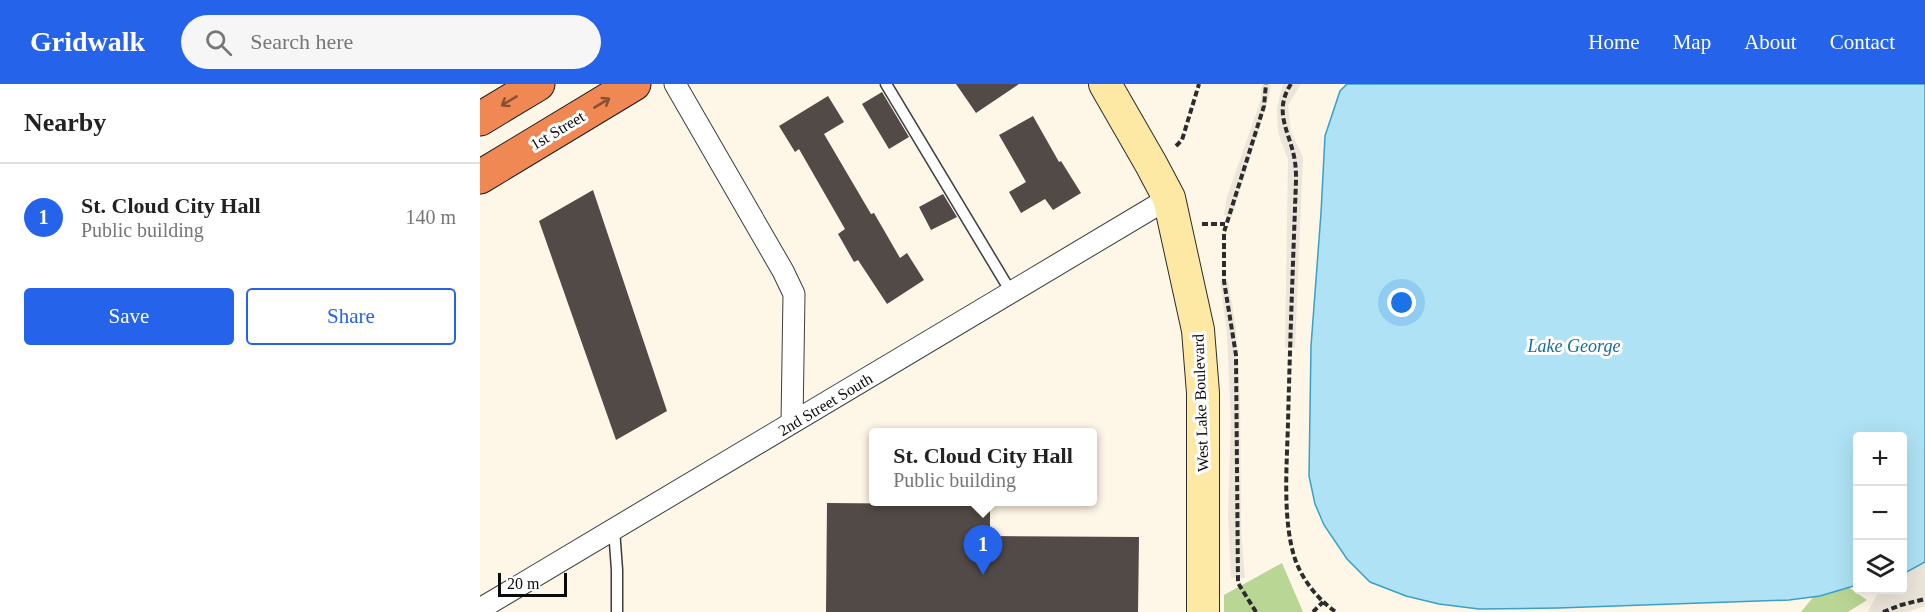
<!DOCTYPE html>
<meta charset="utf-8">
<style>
:root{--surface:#fff;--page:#f6f6f6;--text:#222;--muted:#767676;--line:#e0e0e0;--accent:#2563eb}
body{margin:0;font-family:Georgia,serif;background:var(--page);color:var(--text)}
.controls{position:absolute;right:18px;bottom:18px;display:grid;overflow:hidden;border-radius:6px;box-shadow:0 6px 24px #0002}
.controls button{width:54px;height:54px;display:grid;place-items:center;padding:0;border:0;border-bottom:2px solid var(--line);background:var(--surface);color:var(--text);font:30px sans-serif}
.scale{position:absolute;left:18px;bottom:15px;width:69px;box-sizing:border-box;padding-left:6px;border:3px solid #0a0a0a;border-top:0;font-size:16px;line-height:21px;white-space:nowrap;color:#0a0a0a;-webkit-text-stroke:4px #fff;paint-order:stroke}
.you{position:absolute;left:922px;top:219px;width:21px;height:21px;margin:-15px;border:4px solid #fff;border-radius:50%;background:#1a73e8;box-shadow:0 0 0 9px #1a73e833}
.badge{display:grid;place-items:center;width:39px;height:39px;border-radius:50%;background:var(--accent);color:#fff;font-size:20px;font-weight:700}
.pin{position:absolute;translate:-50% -50px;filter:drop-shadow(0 2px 3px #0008)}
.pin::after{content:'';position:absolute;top:32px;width:21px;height:18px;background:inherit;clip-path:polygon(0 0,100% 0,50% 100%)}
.popup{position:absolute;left:389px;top:344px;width:228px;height:78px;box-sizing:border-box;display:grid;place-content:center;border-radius:6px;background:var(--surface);filter:drop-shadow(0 2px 4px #0005);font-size:20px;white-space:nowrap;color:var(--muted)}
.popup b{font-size:22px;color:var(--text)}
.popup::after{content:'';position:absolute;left:50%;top:100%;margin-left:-12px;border:12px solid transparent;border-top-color:var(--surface)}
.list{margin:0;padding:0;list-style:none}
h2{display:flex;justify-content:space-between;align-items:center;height:78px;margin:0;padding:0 24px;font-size:26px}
h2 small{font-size:20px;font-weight:400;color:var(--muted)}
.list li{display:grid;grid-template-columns:39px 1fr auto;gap:18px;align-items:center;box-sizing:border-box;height:108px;padding:0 24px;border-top:2px solid var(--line)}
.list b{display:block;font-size:22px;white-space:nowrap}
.list p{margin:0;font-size:20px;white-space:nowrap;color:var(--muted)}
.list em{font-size:20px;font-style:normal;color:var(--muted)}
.actions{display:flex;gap:12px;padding:18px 24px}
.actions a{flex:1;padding:14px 0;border:2px solid var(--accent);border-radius:6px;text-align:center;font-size:21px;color:var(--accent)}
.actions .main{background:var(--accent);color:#fff}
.icon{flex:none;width:33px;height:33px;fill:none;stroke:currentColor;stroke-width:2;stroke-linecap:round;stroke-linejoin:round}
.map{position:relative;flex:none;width:1445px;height:528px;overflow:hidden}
header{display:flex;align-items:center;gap:36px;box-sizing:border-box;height:84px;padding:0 30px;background:var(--accent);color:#fff}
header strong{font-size:28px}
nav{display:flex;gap:33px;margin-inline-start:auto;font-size:21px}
.search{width:420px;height:54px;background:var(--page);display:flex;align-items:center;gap:15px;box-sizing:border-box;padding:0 21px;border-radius:33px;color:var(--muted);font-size:22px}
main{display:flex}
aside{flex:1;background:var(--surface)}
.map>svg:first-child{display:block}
.forest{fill:#bad694}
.plaza{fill:#ece5d9}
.water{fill:#aee2f4;stroke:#38a1c8;stroke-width:1.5}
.building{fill:#524a47}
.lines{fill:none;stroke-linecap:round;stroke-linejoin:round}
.lane-casing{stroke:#3d3d3d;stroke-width:13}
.street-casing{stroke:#3d3d3d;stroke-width:23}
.secondary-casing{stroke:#2c2c2c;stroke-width:34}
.highway-casing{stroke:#1b1b1b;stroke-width:35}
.path{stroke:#2c2c2c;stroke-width:4;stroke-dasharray:6 3;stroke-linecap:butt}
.lane{stroke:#fff;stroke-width:10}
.street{stroke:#fff;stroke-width:21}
.secondary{stroke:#fde8a4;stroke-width:32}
.highway{stroke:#f08854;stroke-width:33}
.oneway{stroke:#884f33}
.labels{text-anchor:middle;stroke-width:6;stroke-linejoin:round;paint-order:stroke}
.street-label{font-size:16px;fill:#0a0a0a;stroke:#fff}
.water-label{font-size:18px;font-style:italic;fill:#196f96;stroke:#fff}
</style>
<header>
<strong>Gridwalk</strong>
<div class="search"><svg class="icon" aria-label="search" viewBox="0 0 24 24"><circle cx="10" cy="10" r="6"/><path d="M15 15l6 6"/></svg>Search here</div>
<nav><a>Home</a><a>Map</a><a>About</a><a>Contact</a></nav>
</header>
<main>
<aside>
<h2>Nearby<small></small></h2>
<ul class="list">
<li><span class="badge">1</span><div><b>St. Cloud City Hall</b><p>Public building</p></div><em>140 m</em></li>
</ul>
<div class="actions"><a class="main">Save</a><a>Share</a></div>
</aside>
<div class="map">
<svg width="1445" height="528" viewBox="0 0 1445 528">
<rect width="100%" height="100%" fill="#fef7e8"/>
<path class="forest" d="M802,479L823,528H744V511Z
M1351,491L1387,516L1368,528H1321Z"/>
<path class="plaza" d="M782,0H791L789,13L752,133L744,131L747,113L781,15Z
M804,0H821L808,21L811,48L823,73L815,264H805L808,76L798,48L797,24L802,3Z
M748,196L756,244L760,316L761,446L765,494H751L748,430L751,337L747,251L740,197Z
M1445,478V522L1427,528H1388L1399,506H1422L1423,490Z"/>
<path class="water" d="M867,0H1445V478L1423,490L1422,352H1378L1377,501L1340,512L1309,516L1078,524L999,525L959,520L926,512L890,498L867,475L844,441L835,420L829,392L831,262L841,129L845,52L860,7Z"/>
<path class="building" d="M476,0H539L496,29Z
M402,8L429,53L409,65L382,20Z
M348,12L364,38L344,50L391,130L394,129L420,174L427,169L444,196L407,220L378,176L374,178L358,150L365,145L319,65L315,68L299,42Z
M553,32L579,78L581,77L601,109L573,126L565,115L541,129L529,108L546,98L519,51Z
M113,106L187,327L136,356L59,137Z
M463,110L477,133L451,146L439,123Z
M466,417H510V452L659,453L658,528H346L347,419L466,420Z"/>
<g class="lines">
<defs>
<path id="lane" d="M406,0L531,208
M134,445L137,486V528"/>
<path id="street" d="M195,0L303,187L314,210L312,339
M0,525L689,114"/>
<path id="secondary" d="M625,0L671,80L689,114L718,246L723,309V528"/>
<path id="highway" d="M0,35L58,0
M0,93L154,0"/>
</defs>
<use href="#lane" class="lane-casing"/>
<use href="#street" class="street-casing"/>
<use href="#secondary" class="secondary-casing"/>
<use href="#highway" class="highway-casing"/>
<path class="path" d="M811,0C792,29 811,49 815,78C816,84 816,91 816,97C813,178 810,258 808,339C807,379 802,436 815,475C822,495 838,516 856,528
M696,62L702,56L719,0
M722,140H745
M776,528L758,499L756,271L744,197V148L784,22L786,0
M833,528L843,518
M1403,528L1421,521L1445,515"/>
<use href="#lane" class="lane"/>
<use href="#street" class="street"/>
<use href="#secondary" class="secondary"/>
<use href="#highway" class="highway"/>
</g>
<defs><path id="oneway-shaft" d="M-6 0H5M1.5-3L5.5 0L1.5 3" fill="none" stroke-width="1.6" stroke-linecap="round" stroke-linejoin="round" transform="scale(1.5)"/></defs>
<g class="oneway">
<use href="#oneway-shaft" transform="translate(29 17) rotate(149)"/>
<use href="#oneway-shaft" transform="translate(122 19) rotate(-31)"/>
</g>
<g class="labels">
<g class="street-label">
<text transform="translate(77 46) rotate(-31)" y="6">1st Street</text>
<text transform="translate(720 319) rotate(-92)" y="6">West Lake Boulevard</text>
<text transform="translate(345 320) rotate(-31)" y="6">2nd Street South</text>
</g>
<g class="water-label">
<text x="1094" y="268">Lake George</text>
</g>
</g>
</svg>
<div class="controls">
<button>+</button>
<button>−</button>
<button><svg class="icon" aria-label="layers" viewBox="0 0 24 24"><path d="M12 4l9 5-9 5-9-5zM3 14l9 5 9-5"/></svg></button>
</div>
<div class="scale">20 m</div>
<div class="you"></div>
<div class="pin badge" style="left:503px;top:491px">1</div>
<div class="popup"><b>St. Cloud City Hall</b>Public building</div>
</div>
</main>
